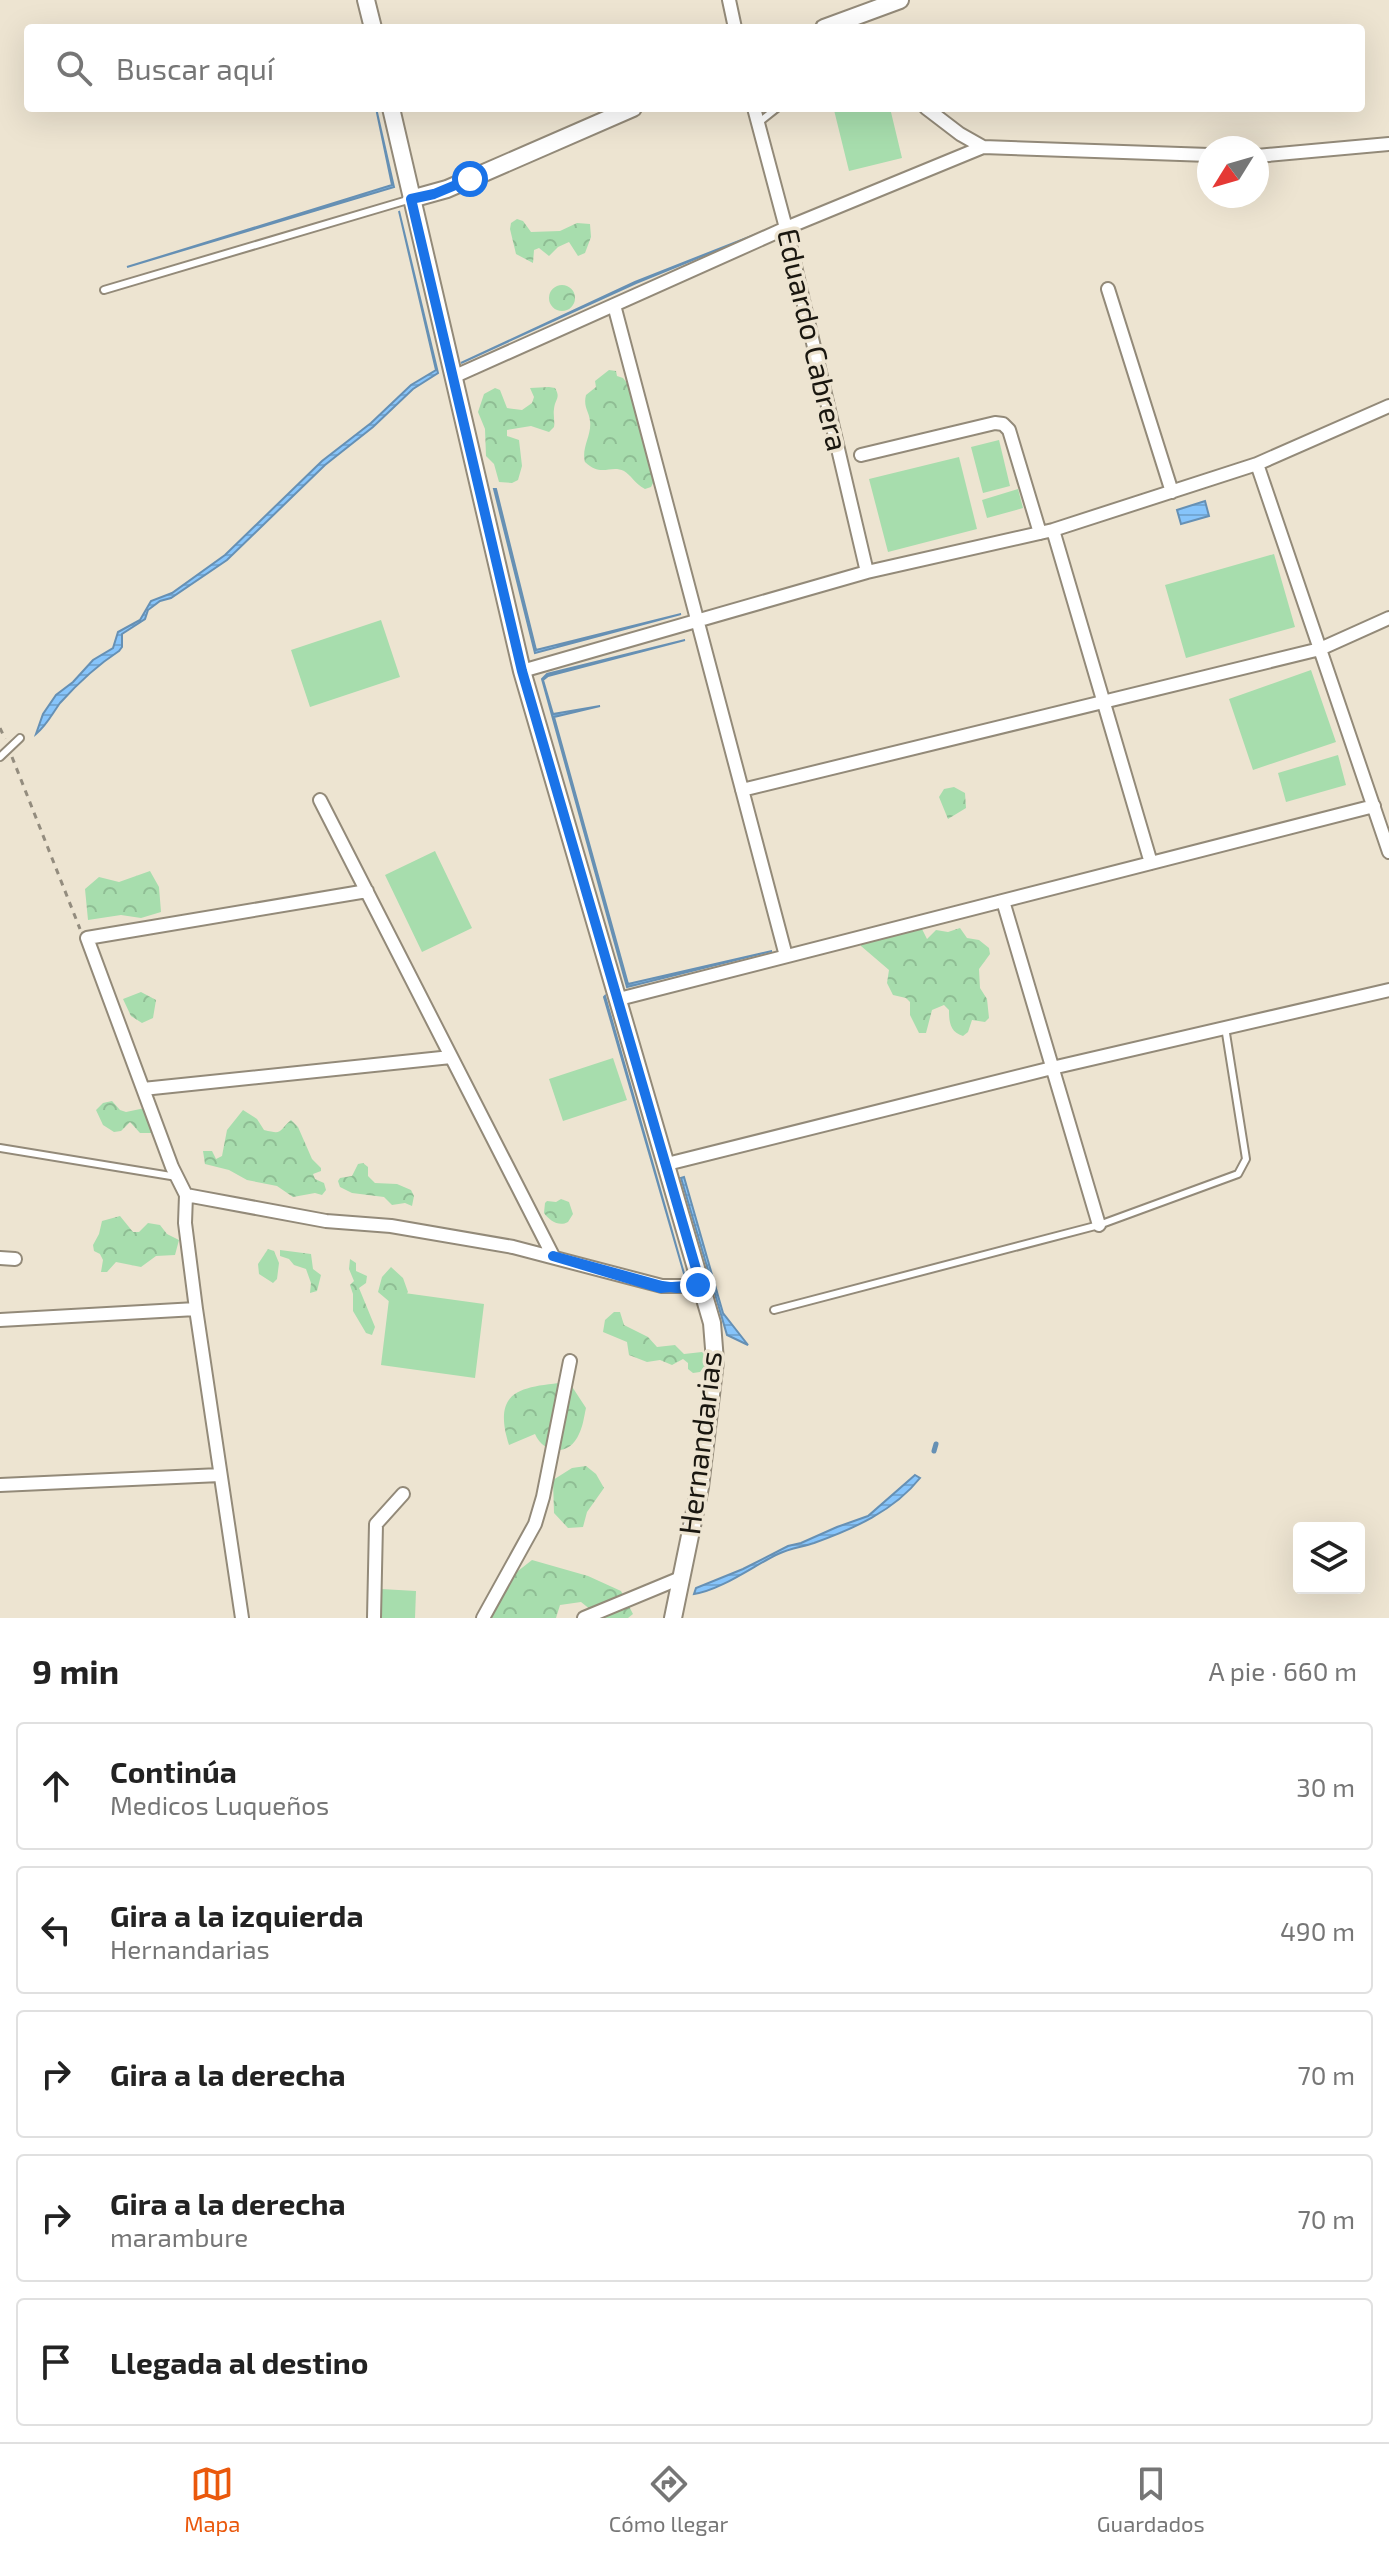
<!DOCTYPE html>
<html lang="es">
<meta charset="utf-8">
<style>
:root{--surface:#fff;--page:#f2f2f2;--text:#222;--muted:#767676;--line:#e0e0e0;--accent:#ea580c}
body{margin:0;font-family:"Exo 2",sans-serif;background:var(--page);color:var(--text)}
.controls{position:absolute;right:24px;bottom:24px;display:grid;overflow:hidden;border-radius:8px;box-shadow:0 8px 32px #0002}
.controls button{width:72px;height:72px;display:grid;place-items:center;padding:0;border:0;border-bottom:2px solid var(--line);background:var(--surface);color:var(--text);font:40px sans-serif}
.compass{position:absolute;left:1197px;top:136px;width:72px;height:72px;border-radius:50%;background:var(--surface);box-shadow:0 8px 32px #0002;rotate:233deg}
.stop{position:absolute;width:24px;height:24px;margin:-18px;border:6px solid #1a73e8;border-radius:50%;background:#fff}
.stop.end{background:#1a73e8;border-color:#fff;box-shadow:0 2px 8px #0008}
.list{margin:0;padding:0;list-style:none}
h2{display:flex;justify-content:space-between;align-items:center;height:104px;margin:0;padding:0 32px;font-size:34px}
h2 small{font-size:26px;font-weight:400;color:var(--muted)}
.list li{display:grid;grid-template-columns:52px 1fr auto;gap:24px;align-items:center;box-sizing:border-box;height:128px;margin:0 16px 16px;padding:0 16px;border:2px solid var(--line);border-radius:8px}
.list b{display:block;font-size:30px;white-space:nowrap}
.list p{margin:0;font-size:26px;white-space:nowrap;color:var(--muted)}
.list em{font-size:26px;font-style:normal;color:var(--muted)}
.icon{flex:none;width:44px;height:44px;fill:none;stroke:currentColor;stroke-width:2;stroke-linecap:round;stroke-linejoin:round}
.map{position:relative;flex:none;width:1389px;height:1618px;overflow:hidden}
.search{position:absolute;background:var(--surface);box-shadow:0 8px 32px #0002;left:24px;right:24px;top:24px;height:88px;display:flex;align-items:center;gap:20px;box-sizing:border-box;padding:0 28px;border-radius:8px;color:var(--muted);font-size:30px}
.sheet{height:824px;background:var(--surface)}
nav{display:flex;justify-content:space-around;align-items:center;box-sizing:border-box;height:112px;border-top:2px solid var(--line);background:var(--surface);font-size:22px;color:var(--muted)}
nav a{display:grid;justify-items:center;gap:4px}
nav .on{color:var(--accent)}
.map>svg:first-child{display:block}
.green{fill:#a7ddad}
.forest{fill:url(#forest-crowns)}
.water{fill:url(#water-rules);stroke:#6690b4;stroke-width:2}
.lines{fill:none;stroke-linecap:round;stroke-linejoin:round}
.stream{stroke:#6690b4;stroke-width:5}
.lane-casing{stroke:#938a79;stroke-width:10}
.street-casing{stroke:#938a79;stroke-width:16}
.secondary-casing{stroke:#938a79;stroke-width:20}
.path{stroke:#938c7e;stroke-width:3;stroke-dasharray:6 6;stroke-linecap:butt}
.lane{stroke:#fff;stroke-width:6}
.street{stroke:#fff;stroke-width:12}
.secondary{stroke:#fff;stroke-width:16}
.route{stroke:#1a73e8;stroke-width:10}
.labels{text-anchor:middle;stroke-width:7;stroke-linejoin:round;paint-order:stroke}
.street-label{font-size:30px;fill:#1a1710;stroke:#ede4d1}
</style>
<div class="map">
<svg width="1389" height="1618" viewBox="0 0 1389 1618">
<defs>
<pattern id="forest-crowns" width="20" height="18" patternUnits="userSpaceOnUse" patternTransform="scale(2)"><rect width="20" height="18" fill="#a7ddad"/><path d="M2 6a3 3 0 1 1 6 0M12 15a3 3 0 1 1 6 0" fill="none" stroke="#8fbd94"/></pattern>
<pattern id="water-rules" width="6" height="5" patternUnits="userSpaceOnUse" patternTransform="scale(2)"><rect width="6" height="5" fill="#86c4fb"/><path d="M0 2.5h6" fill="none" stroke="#73a8d6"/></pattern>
</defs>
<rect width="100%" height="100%" fill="#ede4d1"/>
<path class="green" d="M840,108H890L902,158L849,171L834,110Z
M999,440L1010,486L983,493L971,447Z
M959,457L977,529L888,552L869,479Z
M1018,489L1023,508L987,518L982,500Z
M1274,554L1295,627L1186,658L1165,585Z
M381,620L400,677L310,707L291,650Z
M1311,670L1336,742L1253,770L1229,699Z
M1338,755L1346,785L1286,802L1278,773Z
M435,851L472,928L422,952L385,875Z
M613,1058L627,1100L563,1121L549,1079Z
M390,1291L484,1304L475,1378L381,1365Z
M381,1589L416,1591L415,1618H381Z"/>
<path class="forest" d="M517,219L523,221L531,232L560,231L577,223L590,224L591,237L585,253L578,256L569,242L558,247L549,256L539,248L534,250L533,263L516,254L510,229L511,223Z
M549 298a13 13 0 1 1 26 0a13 13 0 1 1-26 0Z
M609,370L616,371L617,376L623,378L631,388L632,401L640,411L657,475L651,487L645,489C634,483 631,475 624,471C610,464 602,478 585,462C581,448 592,435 590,421C589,411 583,407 586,395L596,387L595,381Z
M549,387L555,388C561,398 555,399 554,409C553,415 555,421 554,427L549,432L531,426L507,430V436L519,440L522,466L518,480L512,483L499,482L494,464L486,456L485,429L478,412L484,394L495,388L500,390L507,408L522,410L532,403L534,397L530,388Z
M954,787L965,793L966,808L948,819L939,797L944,789Z
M150,871L159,887L161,912L141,918L121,915L88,920L85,889L99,877L119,882Z
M917,926L922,929L927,939L936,930L948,932L960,928L967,938L979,940L989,948L990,954L979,969L980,988L987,999L989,1018L985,1022L972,1020L968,1032L963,1036C950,1032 949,1022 949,1010L944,1005L932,1010L926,1033H919L910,1015V1002L906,998L893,995L887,983L889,970L861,946V942Z
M141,992L156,1000L153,1018L142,1023L131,1016L123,999Z
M112,1101L120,1110L126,1112L145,1108L154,1133H140L130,1122L121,1131L114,1132L103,1125L96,1110L103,1103Z
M243,1110L257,1119L264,1130C284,1135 278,1131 291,1120L298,1127L312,1159L321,1168V1171L313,1174L315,1179L324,1183L326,1190L322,1195L315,1193L293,1197L277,1186L247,1180L229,1170L205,1164L203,1151H212L216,1159L222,1156L227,1130Z
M363,1163L368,1167V1176L375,1183L397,1184L411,1190L414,1196L412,1206L405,1203L392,1205L384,1197L352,1193L340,1187L338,1181L340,1178L352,1176L358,1164Z
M561,1199L569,1202L573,1214L568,1222C559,1227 550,1221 544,1213L545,1203L547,1201L556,1202Z
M120,1216L133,1232H139L148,1223L160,1225L167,1234L179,1240L175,1255L156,1256L141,1267L116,1262L107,1272H101L103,1260L100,1254L94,1251L93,1245L99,1234L102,1221Z
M268,1249L274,1251L279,1263L277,1279L273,1283L259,1274L258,1264Z
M280,1250L311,1254L313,1269L321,1275L317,1291L310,1293L311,1283L306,1269L294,1265L289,1259L280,1256Z
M350,1259L356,1263V1271L367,1276L366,1283L359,1288L375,1327L372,1335L366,1333L353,1311V1294L350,1285L354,1281L349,1269Z
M391,1267L403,1278L408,1292L401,1302L391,1303L378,1292L382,1277Z
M614,1312H620L624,1325L648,1337L657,1347L675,1345L684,1354L702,1352L704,1354V1367L700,1372L693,1373L688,1369V1363L683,1359L672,1365L660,1360L647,1362L629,1355L627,1342L603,1332L605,1320Z
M569,1382L586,1408C584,1417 583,1426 579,1434C570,1456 544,1455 535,1434L509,1445C491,1388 523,1387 569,1382Z
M586,1466L596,1474L604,1488L587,1512L583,1527L568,1528L554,1513L553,1480L572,1468Z
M532,1560L588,1576L621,1591L633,1614L628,1618H601L581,1602L560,1605L556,1618H478L500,1585Z"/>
<path class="water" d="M376,108L394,187L127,267L392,185Z
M399,211L438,373L413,389L373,427L325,465L227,560L171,598L160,601L148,610L145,619L122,634V647L119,651C96,666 79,682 60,703C52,714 47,725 36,734L43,714L56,695L73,682L93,660L113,648L118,632L140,620L151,601L172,593L225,555L322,461L371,423L411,385L436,370Z
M769,229L636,283L461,363L635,282Z
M494,489H496L536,650L681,614L535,653Z
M1205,501L1209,516L1181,524L1177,510Z
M685,640L548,676L543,680L553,714L600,706L554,717L628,984L772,951L627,987L542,679L547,674Z
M605,996L685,1277L604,997Z
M684,1177L723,1313L748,1345L727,1335L681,1178Z
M915,1475L920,1478C894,1511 853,1529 814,1543C802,1547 790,1548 778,1554C753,1566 721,1590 694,1594L696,1588L743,1569L788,1546L801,1543L837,1527L868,1516Z"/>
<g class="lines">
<path class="stream" d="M934,1451L936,1444"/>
<defs>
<path id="lane" d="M758,123L777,108
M104,290L411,199
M0,757L20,738
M0,1148L177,1177
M774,1310L1099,1225L1238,1174L1246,1159L1225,1027"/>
<path id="street" d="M729,0L735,28
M754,108L786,228L867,572
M926,108L960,134L983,147L1209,155
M1257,156L1389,144
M1108,289L1172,492
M614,305L786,956
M453,377L786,228L983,147
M861,455L995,423L1003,424L1009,430L1040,533
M1257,464L1389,852
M1053,530L1151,863
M522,671L867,572L1053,530L1257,464L1389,406
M742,790L1320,649L1389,618
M320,800L553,1256
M1003,901L1099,1225
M619,999L1374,806
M143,1089L451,1057
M667,1164L1052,1068L1389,990
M186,1195L326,1221L391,1226L513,1247L662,1286H701
M0,1258L15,1259
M196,1309L185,1223L186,1195L172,1167L87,938L367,891
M0,1320L196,1309L242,1618
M0,1485L220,1475
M374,1618L376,1524L403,1494
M483,1618L535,1524L543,1497L570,1361
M584,1618L683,1577"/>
<path id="secondary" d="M366,0L373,28
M824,28L900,0
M391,108L522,671L712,1323L715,1361L700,1487L673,1618
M411,199L447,189L633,108"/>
</defs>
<use href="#lane" class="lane-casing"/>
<use href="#street" class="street-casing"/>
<use href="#secondary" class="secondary-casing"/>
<path class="path" d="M0,728L5,739
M12,757L80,929"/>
<use href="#lane" class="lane"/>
<use href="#street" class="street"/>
<use href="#secondary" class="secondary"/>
</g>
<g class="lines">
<path class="route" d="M470,179L434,194L411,199L522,671L701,1286L677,1288L662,1286L553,1256L660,1288L698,1285"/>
</g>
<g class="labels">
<g class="street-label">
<text transform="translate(812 340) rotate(77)" y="10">Eduardo Cabrera</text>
<text transform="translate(701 1443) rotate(-83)" y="10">Hernandarias</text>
</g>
</g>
</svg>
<div class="controls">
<button><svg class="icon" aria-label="layers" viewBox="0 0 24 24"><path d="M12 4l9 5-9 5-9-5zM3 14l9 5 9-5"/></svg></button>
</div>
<svg class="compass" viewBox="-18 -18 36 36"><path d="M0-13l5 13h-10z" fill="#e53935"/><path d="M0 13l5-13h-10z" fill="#767676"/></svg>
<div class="stop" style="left:470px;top:179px"></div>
<div class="stop end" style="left:698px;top:1285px"></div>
<div class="search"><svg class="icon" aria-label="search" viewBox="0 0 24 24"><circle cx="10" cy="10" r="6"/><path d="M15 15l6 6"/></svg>Buscar aquí</div>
</div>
<section class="sheet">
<h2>9 min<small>A pie · 660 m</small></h2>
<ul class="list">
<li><svg class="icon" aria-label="ahead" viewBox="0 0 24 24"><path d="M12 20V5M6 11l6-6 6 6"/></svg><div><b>Continúa</b><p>Medicos Luqueños</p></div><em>30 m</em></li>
<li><svg class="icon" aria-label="left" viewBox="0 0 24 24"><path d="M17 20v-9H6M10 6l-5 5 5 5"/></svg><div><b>Gira a la izquierda</b><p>Hernandarias</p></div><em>490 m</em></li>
<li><svg class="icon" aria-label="right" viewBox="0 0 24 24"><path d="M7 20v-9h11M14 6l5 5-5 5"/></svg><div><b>Gira a la derecha</b></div><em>70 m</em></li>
<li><svg class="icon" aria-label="right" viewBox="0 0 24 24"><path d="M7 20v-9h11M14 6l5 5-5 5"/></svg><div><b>Gira a la derecha</b><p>marambure</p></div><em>70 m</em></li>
<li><svg class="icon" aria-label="arrive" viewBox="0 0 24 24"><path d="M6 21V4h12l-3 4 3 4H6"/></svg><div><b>Llegada al destino</b></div></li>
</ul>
</section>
<nav>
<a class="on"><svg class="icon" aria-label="map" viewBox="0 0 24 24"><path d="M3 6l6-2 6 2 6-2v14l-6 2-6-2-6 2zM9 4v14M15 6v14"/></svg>Mapa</a>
<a><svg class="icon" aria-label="directions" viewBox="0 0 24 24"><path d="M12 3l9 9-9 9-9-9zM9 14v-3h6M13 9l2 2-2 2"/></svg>Cómo llegar</a>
<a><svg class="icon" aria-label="saved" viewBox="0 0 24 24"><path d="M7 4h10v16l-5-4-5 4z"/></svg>Guardados</a>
</nav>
